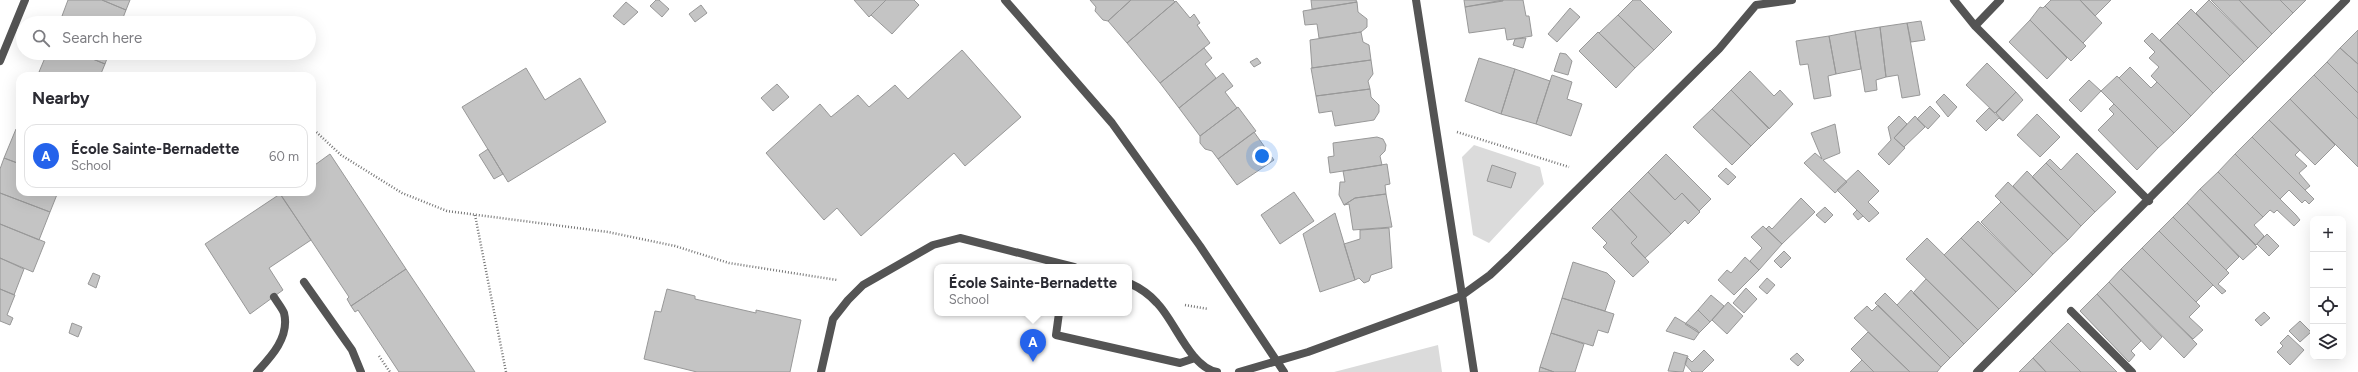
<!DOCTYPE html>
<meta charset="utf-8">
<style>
:root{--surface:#fff;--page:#f2f2f3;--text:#2b2b33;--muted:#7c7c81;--line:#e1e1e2;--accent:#2563eb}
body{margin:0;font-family:Figtree,sans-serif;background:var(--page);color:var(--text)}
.controls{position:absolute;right:12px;bottom:12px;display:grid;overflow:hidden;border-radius:8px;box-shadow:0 4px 16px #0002}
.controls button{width:36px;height:36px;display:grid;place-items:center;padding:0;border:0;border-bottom:1px solid var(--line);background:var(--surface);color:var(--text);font:20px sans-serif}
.you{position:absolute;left:1262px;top:156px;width:14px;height:14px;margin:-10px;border:3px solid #fff;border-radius:50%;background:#1a73e8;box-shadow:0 0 0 6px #1a73e833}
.badge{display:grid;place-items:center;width:26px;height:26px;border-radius:50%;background:var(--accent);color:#fff;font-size:13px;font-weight:700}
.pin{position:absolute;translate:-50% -33px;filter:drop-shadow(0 1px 2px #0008)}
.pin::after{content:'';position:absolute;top:21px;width:14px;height:12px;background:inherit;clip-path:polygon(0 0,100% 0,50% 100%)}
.popup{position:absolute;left:934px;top:264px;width:198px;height:52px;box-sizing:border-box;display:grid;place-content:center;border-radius:8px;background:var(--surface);filter:drop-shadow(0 1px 3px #0005);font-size:13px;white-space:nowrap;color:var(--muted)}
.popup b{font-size:15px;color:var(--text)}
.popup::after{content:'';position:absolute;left:50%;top:100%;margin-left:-8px;border:8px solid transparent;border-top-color:var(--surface)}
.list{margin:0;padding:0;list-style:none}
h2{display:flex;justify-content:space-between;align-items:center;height:52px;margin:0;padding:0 16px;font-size:17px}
h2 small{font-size:13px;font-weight:400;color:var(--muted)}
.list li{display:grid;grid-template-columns:26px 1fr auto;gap:12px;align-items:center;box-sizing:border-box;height:64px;margin:0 8px 8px;padding:0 8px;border:1px solid var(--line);border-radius:12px}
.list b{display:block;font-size:15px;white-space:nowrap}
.list p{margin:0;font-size:13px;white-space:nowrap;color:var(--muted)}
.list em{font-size:13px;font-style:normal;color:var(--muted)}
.icon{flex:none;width:22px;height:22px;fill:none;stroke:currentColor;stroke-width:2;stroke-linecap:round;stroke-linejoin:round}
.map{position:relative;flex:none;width:2358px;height:372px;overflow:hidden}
.search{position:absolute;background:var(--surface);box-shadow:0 4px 16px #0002;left:16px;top:16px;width:300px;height:44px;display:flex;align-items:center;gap:10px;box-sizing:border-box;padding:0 14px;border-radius:22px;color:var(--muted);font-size:15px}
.panel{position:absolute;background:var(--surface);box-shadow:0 4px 16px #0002;left:16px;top:72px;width:300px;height:124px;border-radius:12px}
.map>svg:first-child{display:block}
.green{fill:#dbdbdb}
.building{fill:#c4c4c4;stroke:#989898}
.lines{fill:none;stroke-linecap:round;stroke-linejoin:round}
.path{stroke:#767676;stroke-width:2.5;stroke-dasharray:1 2;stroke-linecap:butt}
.lane{stroke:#545454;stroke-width:8}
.street{stroke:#545454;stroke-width:8}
</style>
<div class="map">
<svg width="2358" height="372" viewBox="0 0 2358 372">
<rect width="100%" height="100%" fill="#fff"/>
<path class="green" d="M1474,145L1540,167L1544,184L1489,243L1473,235L1462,157Z
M1438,345L1442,372H1334Z"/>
<path class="building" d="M68,0H102L126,10L121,23H81L62,16Z
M102,0H130L126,10Z
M656,0H659L669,9L662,17L650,6Z
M854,0H886L869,17Z
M886,0H914L919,5L892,34L871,15Z
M1090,0H1131L1108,21L1103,20L1095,11L1096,7Z
M1131,0H1173L1175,2L1127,43L1108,21Z
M1311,0H1356L1357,2L1312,9Z
M1464,0H1503V1L1465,7Z
M1523,0L1526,16H1529L1532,36L1507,40L1505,28L1469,33L1465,7L1503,0Z
M1633,0H1640L1672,32L1654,50L1618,15Z
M2051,0H2080L2102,23L2083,43L2045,6Z
M2080,0H2111L2095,16Z
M2209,0L2258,48L2244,62L2196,13Z
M2211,0H2239L2272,34L2258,48Z
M2239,0H2280L2293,13L2272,34Z
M2280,0H2306L2293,13Z
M1176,1L1190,18L1194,14L1200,23L1197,25L1210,43L1160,83L1127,43Z
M626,2L638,12L624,25L613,16Z
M1357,2L1358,12L1367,19V27L1361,32L1319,38L1317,24L1305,25L1303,11Z
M701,5L707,13L695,22L689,14Z
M2045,6L2086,46L2071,61L2030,20L2040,7L2043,8Z
M1570,8L1580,17L1557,42L1548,34Z
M2191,9L2244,62L2230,76L2177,23Z
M1618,15L1654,50L1635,68L1599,33Z
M62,16L81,23H59Z
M2030,20L2067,58L2047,79L2009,42Z
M1921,21L1925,40L1911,42L1907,23Z
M1907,23L1920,95L1902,98L1898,75L1886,77L1880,27Z
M2177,23L2230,76L2213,93L2160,40Z
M1880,27L1886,77L1876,80L1877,90L1865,92L1855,31Z
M2358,30V64L2340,48Z
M1855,31L1861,69L1836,74L1829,36Z
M1361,32L1363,42L1369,45L1371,60L1312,68L1310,40Z
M1598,32L1635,68L1616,88L1579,51Z
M2152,33L2213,93L2191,116L2151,76L2159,67L2149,58L2155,52L2144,41Z
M1829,36L1836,74L1828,76L1831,96L1814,99L1808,64L1800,65L1796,41Z
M1526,38L1523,48L1513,45L1515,39Z
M1204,48L1212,58L1205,64L1216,78L1179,108L1160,83Z
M2340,48L2358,64V93L2327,62Z
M962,50L1021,117L965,166L954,153L861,236L837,208L824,220L766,153L820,104L831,117L858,95L869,107L895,85L908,99Z
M47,53H78L105,64L100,76H50L39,72Z
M78,53H109L105,64Z
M1560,53L1566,54L1572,61L1568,75L1554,71Z
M1257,58L1261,63L1254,67L1250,62Z
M1479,58L1515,69L1501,114L1465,101Z
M1371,60L1373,74L1368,81L1370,89L1316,96L1311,68Z
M2327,62L2358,93V119L2314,75Z
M1987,63L2016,92L1995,113L1966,85Z
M2130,67L2151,88L2157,82L2191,116L2174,133L2119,78Z
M526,68L545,100L580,78L606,122L508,182L462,107Z
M1515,69L1550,81L1536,124L1501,114Z
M1750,71L1774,96L1780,90L1793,104L1769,129L1731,90Z
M39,72L50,76H38Z
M1223,73L1233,86L1225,92L1237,108L1200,136L1179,108Z
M1552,75L1572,82L1567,99L1582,104L1571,136L1536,124Z
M2314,75L2358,119V167L2290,99Z
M2117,76L2174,133L2158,148L2101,91Z
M2089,80L2101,91L2081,112L2069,100Z
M777,84L789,97L773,111L761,98Z
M1370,89L1371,97L1379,105V112L1374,120L1335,126L1332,111L1319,113L1316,96Z
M1731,90L1769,128L1751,146L1712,109Z
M2016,92L2023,100L2003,121L1996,113Z
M1944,94L1957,107L1948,117L1936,102Z
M2290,99L2335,145L2315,165L2269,120Z
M2114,104L2158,148L2137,170L2098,130L2114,114L2109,109Z
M1930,106L1940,116L1928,129L1917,119Z
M1238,107L1256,131L1218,159L1212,151L1205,149L1200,143V136Z
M1989,108L2003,121L1999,118L1986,131L1976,121Z
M1712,109L1751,146L1732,165L1693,127Z
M2037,114L2060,137L2040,157L2017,135Z
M1899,116L1907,124L1894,138L1905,148L1889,165L1878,154L1891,140L1888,127Z
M1915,116L1925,127L1904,147L1894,138Z
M2269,120L2300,150L2295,155L2307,166L2299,173L2310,186L2305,190L2252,137Z
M1835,124L1840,153L1823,160L1847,182L1835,193L1804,163L1815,153L1822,159L1811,133Z
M16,129L20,130V164L4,158Z
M1254,132L1274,160L1237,185L1218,159Z
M1377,137L1383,139L1386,145L1385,151L1380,156L1382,165L1330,173L1328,157L1334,156L1333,143Z
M2252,137L2314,199L2309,204L2305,200L2302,203L2289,190L2280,199L2235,154Z
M488,149L503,174L494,179L479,155Z
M2077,153L2116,192L2095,212L2046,163L2050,159L2061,170Z
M330,154L406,269L351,306L347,299L349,297L279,192H312V167Z
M1666,154L1711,199L1699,211L1682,193L1675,200L1648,172Z
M2235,154L2296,215L2300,220L2294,226L2277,210L2274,213L2270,210L2263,217L2218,172Z
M4,158L20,164V192H58L50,212L0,193V169Z
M2046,163L2095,212L2081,226L2032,177Z
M1387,164L1390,184L1385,185L1386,194L1355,198L1344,205L1339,195L1340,182H1345L1343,171Z
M1492,165L1516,173L1511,188L1487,181Z
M1726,168L1736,177L1728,185L1718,176Z
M1858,170L1879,191L1868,202L1879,213L1869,222L1837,190Z
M2027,171L2081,226L2068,240L2013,186Z
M1648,172L1675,200L1682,193L1700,212L1688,224L1685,220L1671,234L1629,191Z
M2218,172L2263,217L2254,225L2264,236L2256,245L2200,189Z
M2008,182L2068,240L2053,254L1995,196Z
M2200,189L2257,247L2243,260L2187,203Z
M1629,191L1671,234L1645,258L1631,243L1637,237L1611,209Z
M1294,192L1314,221L1280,244L1261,215Z
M0,193L50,212L39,240L0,224Z
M280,194L311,240L269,268L283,290L250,314L205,244Z
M1386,194L1392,227L1353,230L1349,204L1344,205L1355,198Z
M1801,198L1815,212L1782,244L1766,229L1769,226L1772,229Z
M2001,202L2053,254L2033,275L1981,222Z
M2187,203L2239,257L2226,270L2173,217Z
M1825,207L1833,215L1825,223L1816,215Z
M1611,209L1637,237L1631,243L1649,262L1633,277L1603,247L1607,243L1592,228Z
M1857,210L1863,216L1858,220L1853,214Z
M1335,213L1355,280L1320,292L1303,234Z
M2173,217L2229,273L2218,284L2226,291L2222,294L2159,231Z
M1978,221L2033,275L2016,292L1961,238Z
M0,224L45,242L33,272L0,258Z
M1763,226L1782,244L1759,270L1750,261L1762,248L1751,237Z
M1389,228L1392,268L1371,275L1369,281L1364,283L1359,278L1355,280L1344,244L1360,239V230Z
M2159,231L2213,285L2196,302L2142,248Z
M2267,234L2279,246L2269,256L2257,244Z
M1927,238L1999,309L1978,330L1906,259Z
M1961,238L2016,292L1999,309L1944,255Z
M2142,248L2200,306L2189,317L2203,330L2193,339L2121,269Z
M1784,251L1791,258L1781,268L1774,261Z
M1745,257L1759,270L1734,295L1718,280L1727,270L1731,273Z
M0,258L24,269L14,295L0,289Z
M1573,262L1607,273L1615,281L1605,311L1562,298Z
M406,269L475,372H399L358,310L355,312L351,306Z
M2121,269L2197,344L2184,358L2109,282Z
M93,273L100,276L96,288L88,284Z
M1767,278L1775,285L1767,294L1759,287Z
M1926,279L1978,330L1964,344L1913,293Z
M2109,282L2162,337L2150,350L2097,294Z
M1746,288L1757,299L1744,313L1733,303Z
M0,289L15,295L7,315L13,318L10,325L0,321Z
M667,289L695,296V299L756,313V310L801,320L790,372H697L644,359L655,311L661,312Z
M1911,290L1964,344L1950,358L1897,305Z
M1885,293L1950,358L1941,367L1875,303Z
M2097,294L2141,341L2131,351L2135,355L2129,362L2080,311Z
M1711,295L1724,306L1710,322L1698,310Z
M1562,298L1614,314L1608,333L1598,330L1593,346L1551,333Z
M1728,302L1743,316L1727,334L1712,320Z
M1878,305L1941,367L1937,372H1910L1854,318L1867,306L1872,311Z
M1698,310L1710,322L1699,333L1685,324Z
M2264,312L2270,318L2261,326L2255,320Z
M1675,317L1697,330L1699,333L1694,340L1666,331Z
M2300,321L2311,332L2300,342L2289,331Z
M72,323L82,327L78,337L69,333Z
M2068,323L2117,372H2081L2050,341Z
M1868,332L1892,355L1910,372H1874L1851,349Z
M1551,333L1584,344L1575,372H1554L1540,367Z
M2288,335L2304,350L2290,365L2277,352L2283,346L2280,343Z
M2050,341L2081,372H2046L2033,358Z
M1704,350L1714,360L1702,372H1692L1685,364L1687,357L1692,362Z
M1674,352L1688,356L1683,372L1668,371Z
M1797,353L1804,360L1798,366L1790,359Z
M2033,358L2046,372H2019Z
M1862,360L1874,372H1850Z
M1540,367L1554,372H1539Z"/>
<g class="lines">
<path class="path" d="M312,128L341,155L402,193L447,211L608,232L675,246L729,263L837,280
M1457,132L1569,167
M475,215L506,372
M1185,305L1208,309
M379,356L390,372"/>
<path class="lane" d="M304,282L352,350L361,372
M1059,313L1056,335L1180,363L1195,358
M257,372C271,357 290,337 284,313C282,308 277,302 274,297"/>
<path class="street" d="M1005,0L1112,123L1200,246L1284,372
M1416,0L1474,372
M1954,0L1975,26L2149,201
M1975,26L2000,0
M0,61L25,0
M1129,283C1138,287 1150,295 1157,303C1175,321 1190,367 1217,372
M2071,311L2132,372
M821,372L833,319L848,300L863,285L933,245L960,238L1074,267
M1239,372L1308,352L1461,296L1490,275L1509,257L1719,49L1756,5L1792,0
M1977,372L2346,0"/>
</g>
</svg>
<div class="controls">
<button>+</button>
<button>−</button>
<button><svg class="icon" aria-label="locate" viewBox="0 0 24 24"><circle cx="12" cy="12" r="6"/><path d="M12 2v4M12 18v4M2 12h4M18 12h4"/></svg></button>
<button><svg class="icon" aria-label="layers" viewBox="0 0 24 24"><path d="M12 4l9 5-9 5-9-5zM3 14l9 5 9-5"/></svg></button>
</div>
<div class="you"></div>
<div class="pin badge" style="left:1033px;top:362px">A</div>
<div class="popup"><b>École Sainte-Bernadette</b>School</div>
<div class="search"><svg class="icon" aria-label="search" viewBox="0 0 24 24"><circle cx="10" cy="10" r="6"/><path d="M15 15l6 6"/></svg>Search here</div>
<section class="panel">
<h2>Nearby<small></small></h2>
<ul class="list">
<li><span class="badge">A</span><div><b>École Sainte-Bernadette</b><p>School</p></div><em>60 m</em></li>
</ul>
</section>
</div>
